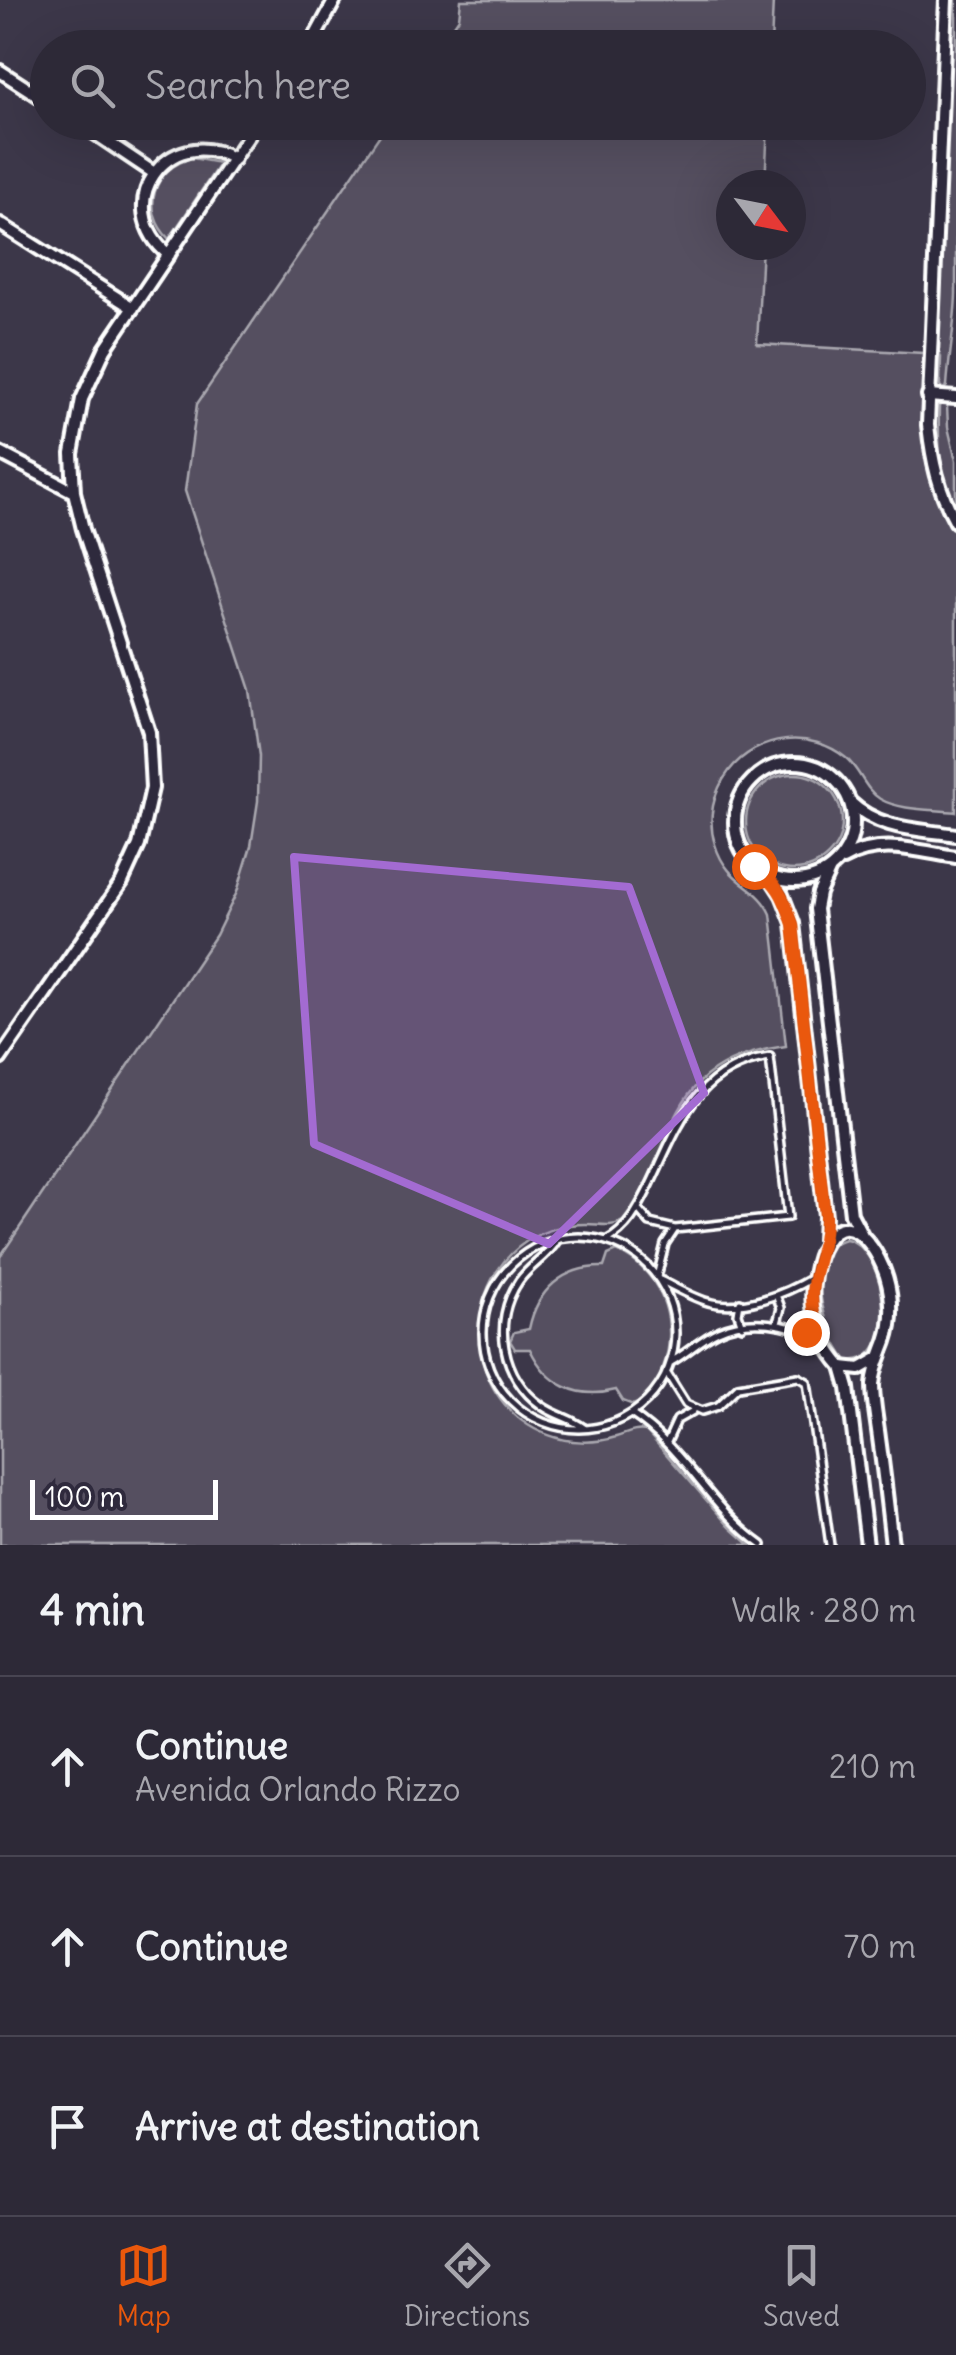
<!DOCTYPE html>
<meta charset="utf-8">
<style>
:root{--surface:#2d2937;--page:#393542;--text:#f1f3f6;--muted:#a7a6ad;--line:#484552;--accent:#ea580c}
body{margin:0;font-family:Delius,sans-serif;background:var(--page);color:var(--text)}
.compass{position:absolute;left:716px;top:170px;width:90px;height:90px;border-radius:50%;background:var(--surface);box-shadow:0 10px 40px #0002;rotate:122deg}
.scale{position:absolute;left:30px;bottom:25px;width:188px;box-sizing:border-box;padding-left:10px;border:5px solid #fff;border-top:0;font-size:28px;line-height:35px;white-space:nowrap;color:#fff;-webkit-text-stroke:8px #2f2a3d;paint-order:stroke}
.stop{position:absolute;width:30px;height:30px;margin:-22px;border:8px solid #ea580c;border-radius:50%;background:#fff}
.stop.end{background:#ea580c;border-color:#fff;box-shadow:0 2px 10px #0008}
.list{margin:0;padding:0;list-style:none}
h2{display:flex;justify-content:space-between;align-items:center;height:130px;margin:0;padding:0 40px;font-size:42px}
h2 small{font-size:32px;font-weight:400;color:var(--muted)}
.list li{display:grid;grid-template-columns:65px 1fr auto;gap:30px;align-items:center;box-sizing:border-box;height:180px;padding:0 40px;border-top:2px solid var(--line)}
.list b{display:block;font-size:38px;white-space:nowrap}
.list p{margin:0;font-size:32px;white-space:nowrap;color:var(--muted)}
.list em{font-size:32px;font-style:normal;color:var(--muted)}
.icon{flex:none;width:55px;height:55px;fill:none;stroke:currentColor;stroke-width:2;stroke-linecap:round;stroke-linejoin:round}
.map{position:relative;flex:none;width:956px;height:1545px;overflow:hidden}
.search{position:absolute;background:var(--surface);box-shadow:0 10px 40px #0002;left:30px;right:30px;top:30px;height:110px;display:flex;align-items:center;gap:25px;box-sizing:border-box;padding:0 35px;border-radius:55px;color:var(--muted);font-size:38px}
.sheet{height:670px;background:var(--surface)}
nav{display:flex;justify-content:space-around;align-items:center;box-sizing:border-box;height:140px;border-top:2px solid var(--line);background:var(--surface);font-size:28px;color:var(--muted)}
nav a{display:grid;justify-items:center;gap:5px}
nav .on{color:var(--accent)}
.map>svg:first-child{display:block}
.green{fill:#555060;stroke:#aaa8b0;stroke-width:2.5}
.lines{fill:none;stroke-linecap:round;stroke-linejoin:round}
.lane-casing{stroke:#fff;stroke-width:12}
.street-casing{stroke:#fff;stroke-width:18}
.lane{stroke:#2f2a3d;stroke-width:5}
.street{stroke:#2f2a3d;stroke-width:10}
.route{stroke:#ea580c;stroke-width:12}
.marked{fill:#a36bd2;fill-opacity:0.2;stroke:#a36bd2;stroke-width:8;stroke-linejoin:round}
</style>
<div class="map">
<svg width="956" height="1545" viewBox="0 0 956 1545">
<rect width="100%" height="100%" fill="#3c3749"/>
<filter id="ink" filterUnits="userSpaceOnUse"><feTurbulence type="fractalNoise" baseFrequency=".01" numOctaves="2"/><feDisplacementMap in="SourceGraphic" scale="20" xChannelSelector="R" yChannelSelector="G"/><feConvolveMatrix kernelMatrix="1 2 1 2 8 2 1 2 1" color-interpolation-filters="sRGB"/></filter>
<g filter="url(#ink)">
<path class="green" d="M461,0H773L771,47H439L459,18Z
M953,0H956C956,98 956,196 956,294C955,325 949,355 947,386L943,389L940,386L941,357L937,346Z
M388,123H768L765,185H731V245H762L757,344L923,353C921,422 920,469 956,531V812C933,809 901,811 880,799C865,790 860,770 846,758C811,729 757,735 729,771C713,792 707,819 715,844C727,885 758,884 771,914L786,1046C660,1063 683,1139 623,1221C610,1228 600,1224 586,1224C565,1224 545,1230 527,1241C455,1289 466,1404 548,1435C569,1443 594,1444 616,1437C627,1434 634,1429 646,1431L730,1527L750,1545H0V1257L216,935L237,892L251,846L258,801L259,756L250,690L185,491L197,404Z
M192,158L220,163L169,239C140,211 153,168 192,158Z
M942,403L947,405L948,427L956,461V507C938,470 938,446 939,406Z
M746 822a48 48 0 1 1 96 0a48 48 0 1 1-96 0Z
M846,1239C889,1248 901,1368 847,1360C825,1334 798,1250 846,1239Z
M617,1251C665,1272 682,1331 659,1377C653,1389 645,1400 633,1405L623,1401L616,1390C578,1400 547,1385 530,1349H515L510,1341L514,1332L529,1329C537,1290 563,1266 604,1267L608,1255Z"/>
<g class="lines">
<defs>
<path id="lane" d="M638,1209L650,1223L675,1229
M483 1333a96 96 0 1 1 192 0a96 96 0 1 1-192 0Z
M606,1241C629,1228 638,1209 649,1187C678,1127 695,1068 770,1057L788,1217L675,1229L665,1244L657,1277
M556,1242C547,1257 530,1265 519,1281C491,1322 502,1378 542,1406C556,1416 571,1418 584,1428
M660,1280C677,1288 694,1299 712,1303C744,1310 785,1294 812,1278
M776,1295L781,1308L777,1323
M740,1302L738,1314L742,1326
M671,1362C687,1353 701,1339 718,1331C750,1316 789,1323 819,1339
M666,1372L686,1404L702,1411L718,1406L738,1387L798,1377L807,1382L830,1545
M631,1414C684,1448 711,1509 762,1545
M667,1442L677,1420L693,1411"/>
<path id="street" d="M946,0L928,425C932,461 938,490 956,522
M309,48L335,0
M0,71L48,102
M78,122L154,173
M0,224L133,308
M169,255C109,207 167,121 234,159
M928,396L956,398
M0,453L74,492
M735 822a59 59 0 1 1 118 0a59 59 0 1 1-118 0Z
M850,802C879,830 918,829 956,835
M843,859C879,838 917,851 956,857
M830,869L819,893L816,909L851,1214L862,1235
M771,878L782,895L793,923L825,1216L824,1240
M0,1059L122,882L139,845L152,788L149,732L83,529L74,492L72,454L82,399L105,349L258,122
M879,1358L860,1369L842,1367C828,1351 818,1334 814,1313C805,1269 834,1187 875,1252C891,1278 896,1312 886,1341C881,1355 874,1369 873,1385C873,1402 877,1421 879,1438C884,1474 888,1509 892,1545
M842,1367L848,1388L867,1545"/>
</defs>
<use href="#lane" class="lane-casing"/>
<use href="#street" class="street-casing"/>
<use href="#lane" class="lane"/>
<use href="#street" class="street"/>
</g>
</g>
<g class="lines" filter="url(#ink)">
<path class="route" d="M754,866C778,884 783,895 793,924L825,1216C826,1266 796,1284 824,1341L806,1332"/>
</g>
<path class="marked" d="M294,857L629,887L704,1093L549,1244L314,1144Z"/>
</svg>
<svg class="compass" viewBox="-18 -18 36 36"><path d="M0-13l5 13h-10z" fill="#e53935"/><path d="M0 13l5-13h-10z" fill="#a7a6ad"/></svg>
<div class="scale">100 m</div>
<div class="stop" style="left:754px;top:866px"></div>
<div class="stop end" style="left:806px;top:1332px"></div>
<div class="search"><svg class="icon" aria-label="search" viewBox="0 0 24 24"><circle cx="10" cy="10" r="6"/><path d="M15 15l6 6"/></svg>Search here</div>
</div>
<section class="sheet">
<h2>4 min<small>Walk · 280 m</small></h2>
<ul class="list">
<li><svg class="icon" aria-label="ahead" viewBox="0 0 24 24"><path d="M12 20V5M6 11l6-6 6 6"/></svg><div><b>Continue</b><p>Avenida Orlando Rizzo</p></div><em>210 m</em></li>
<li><svg class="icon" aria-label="ahead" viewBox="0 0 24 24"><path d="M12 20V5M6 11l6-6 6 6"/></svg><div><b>Continue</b></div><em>70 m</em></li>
<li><svg class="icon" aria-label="arrive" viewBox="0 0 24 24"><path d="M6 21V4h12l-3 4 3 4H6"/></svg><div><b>Arrive at destination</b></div></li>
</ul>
</section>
<nav>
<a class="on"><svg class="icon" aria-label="map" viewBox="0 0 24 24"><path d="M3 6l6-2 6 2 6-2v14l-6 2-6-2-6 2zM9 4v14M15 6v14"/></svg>Map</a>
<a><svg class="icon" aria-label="directions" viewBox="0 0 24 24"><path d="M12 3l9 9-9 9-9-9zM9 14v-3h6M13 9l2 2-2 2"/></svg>Directions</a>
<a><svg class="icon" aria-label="saved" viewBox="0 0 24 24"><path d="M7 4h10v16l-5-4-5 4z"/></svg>Saved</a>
</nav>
